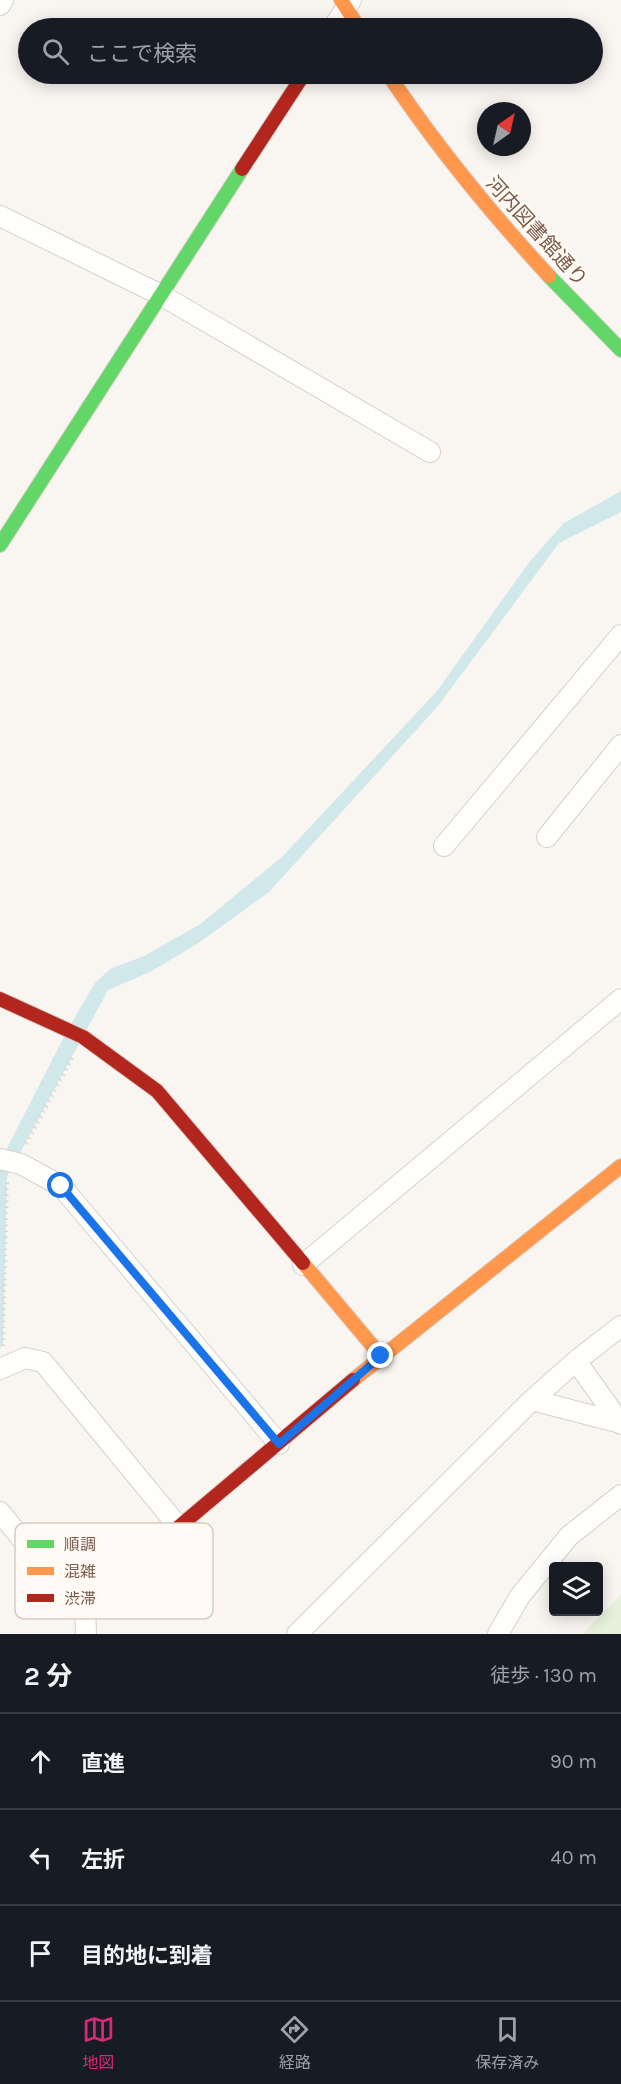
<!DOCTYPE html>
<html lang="ja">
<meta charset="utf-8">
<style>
:root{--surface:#171b24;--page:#20242c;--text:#f1f3f6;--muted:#9ea1a6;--line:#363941;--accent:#db2777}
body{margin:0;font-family:Karla,"Noto Sans JP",sans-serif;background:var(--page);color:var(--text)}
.controls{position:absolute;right:18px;bottom:18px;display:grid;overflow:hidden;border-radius:6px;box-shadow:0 3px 15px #0003}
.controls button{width:54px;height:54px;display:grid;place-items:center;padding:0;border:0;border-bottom:2px solid var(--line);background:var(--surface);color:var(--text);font:30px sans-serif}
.compass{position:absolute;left:477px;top:102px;width:54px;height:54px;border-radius:50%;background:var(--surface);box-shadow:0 3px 15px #0003;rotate:34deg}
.stop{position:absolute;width:18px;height:18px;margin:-14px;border:4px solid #1a73e8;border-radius:50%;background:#fff}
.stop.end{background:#1a73e8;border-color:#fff;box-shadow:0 2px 6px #0008}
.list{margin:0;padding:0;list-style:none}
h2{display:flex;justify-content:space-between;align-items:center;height:78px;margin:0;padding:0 24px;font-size:26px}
h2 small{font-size:20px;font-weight:400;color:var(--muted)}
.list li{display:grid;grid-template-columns:39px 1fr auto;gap:18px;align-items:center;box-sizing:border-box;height:96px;padding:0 24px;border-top:2px solid var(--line)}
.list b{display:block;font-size:22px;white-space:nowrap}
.list em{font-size:20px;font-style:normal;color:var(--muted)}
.icon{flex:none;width:33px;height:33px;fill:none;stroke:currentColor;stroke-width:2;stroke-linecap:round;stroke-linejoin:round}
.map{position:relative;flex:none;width:621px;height:1634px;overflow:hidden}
.search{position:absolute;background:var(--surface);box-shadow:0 3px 15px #0003;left:18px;right:18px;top:18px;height:66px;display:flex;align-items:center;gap:15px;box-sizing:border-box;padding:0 21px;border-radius:33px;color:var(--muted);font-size:22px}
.sheet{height:366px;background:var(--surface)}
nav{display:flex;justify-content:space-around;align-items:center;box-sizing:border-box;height:84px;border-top:2px solid var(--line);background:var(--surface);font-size:16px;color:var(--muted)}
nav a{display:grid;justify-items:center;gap:3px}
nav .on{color:var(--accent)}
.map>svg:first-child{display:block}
.green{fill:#e7f0db}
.water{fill:#d0e8ea}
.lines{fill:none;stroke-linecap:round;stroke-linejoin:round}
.street-casing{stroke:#d7d1cb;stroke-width:22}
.fast-casing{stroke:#d9d2cb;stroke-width:16}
.slow-casing{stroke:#d9d2cb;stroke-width:16}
.jam-casing{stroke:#d9d2cb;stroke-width:16}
.path{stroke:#dcd5d0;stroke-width:4;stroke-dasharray:1.5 4.5;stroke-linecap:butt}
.street{stroke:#fefefd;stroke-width:20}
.fast{stroke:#63d668;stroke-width:14}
.slow{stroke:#ff974d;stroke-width:14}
.jam{stroke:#b3261e;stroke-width:14}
.route{stroke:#1a73e8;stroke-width:8}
.labels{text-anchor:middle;stroke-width:5;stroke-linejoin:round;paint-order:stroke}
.street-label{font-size:20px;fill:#7a5c4d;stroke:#fffaf3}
.key{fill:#fffaf3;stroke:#d7cbc1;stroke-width:1.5}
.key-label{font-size:16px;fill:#7a5c4d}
</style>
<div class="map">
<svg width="621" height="1634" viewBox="0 0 621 1634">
<rect width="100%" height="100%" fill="#f9f5f0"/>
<path class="green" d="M621,1595V1634H584L588,1628Z"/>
<path class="water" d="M621,491V512L559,543L438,706L269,892L197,944L150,972L108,990L7,1177L3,1342L0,1350V1162L68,1029L95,983L110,969L144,956L199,925L282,857L437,691L530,561L564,523Z"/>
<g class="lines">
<defs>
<path id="street" d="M0,5L3,0
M333,28L351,0
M0,216L161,295L430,452
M547,837L621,745
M444,846L621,635
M0,1159L21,1164L61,1186L279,1444
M303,1265L621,999
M576,1361L621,1424
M0,1369L25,1358L43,1362L178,1526
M532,1400L621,1423
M0,1512L64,1591L85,1606L86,1634
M297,1634L532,1400L576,1361L621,1326
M498,1634L520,1596L569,1536L621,1495"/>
<path id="fast" d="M549,276L621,350
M0,545L242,169"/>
<path id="slow" d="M341,0L359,28
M388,74C436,146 490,212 549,276
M303,1263L381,1356
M353,1380L621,1166"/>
<path id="jam" d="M242,169L304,74
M0,999L83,1037L157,1091L303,1263
M85,1606L353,1380"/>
</defs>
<use href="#street" class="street-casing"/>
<use href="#fast" class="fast-casing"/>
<use href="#slow" class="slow-casing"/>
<use href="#jam" class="jam-casing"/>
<path class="path" d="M26,1144L72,1058
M3,1346L7,1182"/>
<use href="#street" class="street"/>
<use href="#fast" class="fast"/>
<use href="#slow" class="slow"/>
<use href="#jam" class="jam"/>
</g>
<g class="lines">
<path class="route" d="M61,1186L279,1444L381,1356"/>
</g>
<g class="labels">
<g class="street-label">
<text transform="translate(537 231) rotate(48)" y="7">河内図書館通り</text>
</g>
</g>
<rect x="15" y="1523" width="198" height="96" rx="9" class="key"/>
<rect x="27" y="1540" width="27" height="8" fill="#63d668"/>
<rect x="27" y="1567" width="27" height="8" fill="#ff974d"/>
<rect x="27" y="1594" width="27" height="8" fill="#b3261e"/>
<g class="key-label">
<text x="64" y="1550">順調</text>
<text x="64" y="1577">混雑</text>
<text x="64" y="1604">渋滞</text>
</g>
</svg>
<div class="controls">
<button><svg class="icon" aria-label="layers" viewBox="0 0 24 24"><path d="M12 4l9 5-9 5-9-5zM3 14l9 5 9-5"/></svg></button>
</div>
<svg class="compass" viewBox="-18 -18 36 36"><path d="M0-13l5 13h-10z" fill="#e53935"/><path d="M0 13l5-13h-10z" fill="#9ea1a6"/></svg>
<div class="stop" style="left:61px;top:1186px"></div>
<div class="stop end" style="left:381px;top:1356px"></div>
<div class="search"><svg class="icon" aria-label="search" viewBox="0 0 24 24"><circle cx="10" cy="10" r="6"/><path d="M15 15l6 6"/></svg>ここで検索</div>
</div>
<section class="sheet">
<h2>2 分<small>徒歩 · 130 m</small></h2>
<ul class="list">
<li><svg class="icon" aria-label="ahead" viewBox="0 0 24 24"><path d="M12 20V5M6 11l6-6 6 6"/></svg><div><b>直進</b></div><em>90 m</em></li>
<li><svg class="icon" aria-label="left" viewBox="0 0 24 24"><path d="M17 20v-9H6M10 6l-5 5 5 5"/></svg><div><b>左折</b></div><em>40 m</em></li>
<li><svg class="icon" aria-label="arrive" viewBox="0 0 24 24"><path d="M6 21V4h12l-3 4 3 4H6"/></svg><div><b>目的地に到着</b></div></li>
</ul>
</section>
<nav>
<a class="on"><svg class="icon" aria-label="map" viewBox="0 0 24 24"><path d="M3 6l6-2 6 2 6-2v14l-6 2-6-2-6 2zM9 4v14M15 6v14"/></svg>地図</a>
<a><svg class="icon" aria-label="directions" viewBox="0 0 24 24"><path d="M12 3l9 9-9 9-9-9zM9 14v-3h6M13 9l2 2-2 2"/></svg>経路</a>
<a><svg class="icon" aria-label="saved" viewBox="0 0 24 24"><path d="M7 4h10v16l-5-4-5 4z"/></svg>保存済み</a>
</nav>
